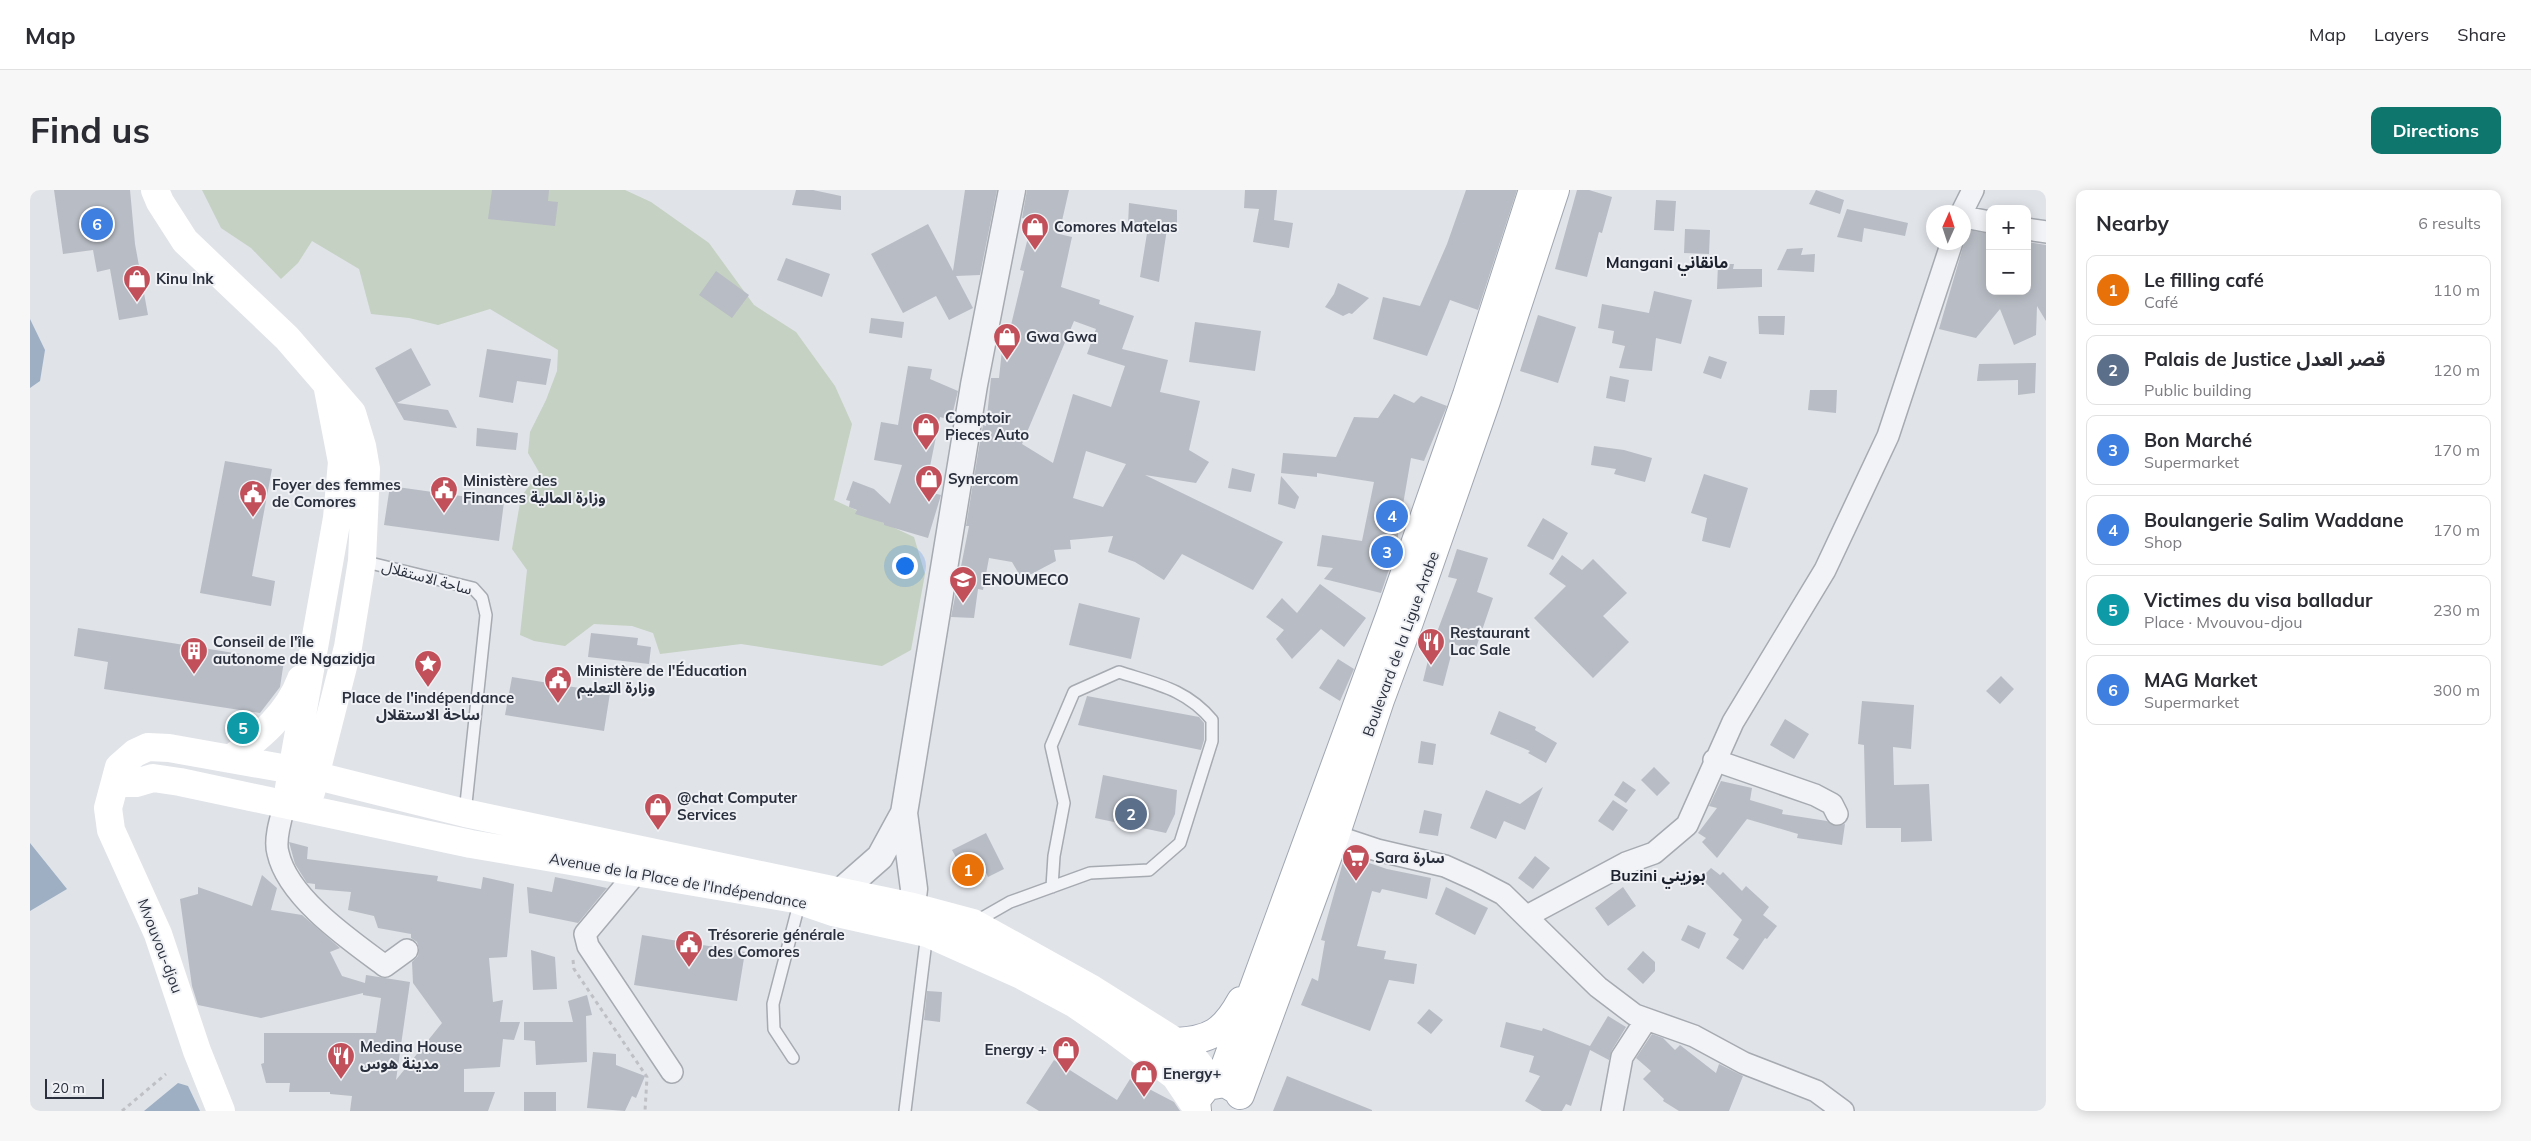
<!DOCTYPE html>
<meta charset="utf-8">
<style>
:root{--surface:#fff;--page:#f7f7f7;--text:#2b2b33;--muted:#7c7c81;--line:#e1e1e2;--accent:#0f766e}
body{margin:0;font-family:Mulish,"Noto Sans Arabic",sans-serif;background:var(--page);color:var(--text)}
.controls{position:absolute;right:15px;top:15px;display:grid;overflow:hidden;border-radius:10px;box-shadow:0 2px 12px #0003}
.controls button{width:45px;height:45px;display:grid;place-items:center;padding:0;border:0;border-bottom:1px solid var(--line);background:var(--surface);color:var(--text);font:25px sans-serif}
.compass{position:absolute;left:1896px;top:15px;width:45px;height:45px;border-radius:50%;background:var(--surface);box-shadow:0 2px 12px #0003;rotate:3deg}
.scale{position:absolute;left:15px;bottom:12px;width:59px;box-sizing:border-box;padding-left:5px;border:2px solid #2a303d;border-top:0;font-size:14px;line-height:18px;white-space:nowrap;color:#2a303d;-webkit-text-stroke:4px #eff1f5;paint-order:stroke}
.you{position:absolute;left:874px;top:375px;width:18px;height:18px;margin:-12px;border:4px solid #fff;border-radius:50%;background:#1a73e8;box-shadow:0 0 0 8px #1a73e833}
.badge{display:grid;place-items:center;width:32px;height:32px;border-radius:50%;background:var(--accent);color:#fff;font-size:16px;font-weight:700}
.pin{position:absolute;translate:-50% -50%;border:2px solid #fff;box-shadow:0 1px 5px #0006}
.list{margin:0;padding:0;list-style:none}
h2{display:flex;justify-content:space-between;align-items:center;height:65px;margin:0;padding:0 20px;font-size:21px}
h2 small{font-size:16px;font-weight:400;color:var(--muted)}
.list li{display:grid;grid-template-columns:32px 1fr auto;gap:15px;align-items:center;box-sizing:border-box;height:70px;margin:0 10px 10px;padding:0 10px;border:1px solid var(--line);border-radius:10px}
.list b{display:block;font-size:19px;white-space:nowrap}
.list p{margin:0;font-size:16px;white-space:nowrap;color:var(--muted)}
.list em{font-size:16px;font-style:normal;color:var(--muted)}
.map{position:relative;flex:none;width:2016px;height:921px;overflow:hidden;border-radius:10px}
header{display:flex;align-items:center;gap:30px;box-sizing:border-box;height:70px;padding:0 25px;background:var(--surface);border-bottom:1px solid var(--line)}
header strong{font-size:24px}
nav{display:flex;gap:28px;margin-inline-start:auto;font-size:18px}
.intro{display:flex;align-items:center;justify-content:space-between;box-sizing:border-box;height:120px;padding:0 30px}
h1{margin:0;font-size:35px}
.button{padding:12px 22px;border-radius:10px;background:var(--accent);color:#fff;font-size:18px;font-weight:700}
main{display:flex;gap:30px;padding:0 30px}
aside{flex:1;background:var(--surface);border-radius:10px;box-shadow:0 2px 12px #0003}
.map>svg:first-child{display:block}
.green{fill:#c5d1c2}
.water{fill:#9eafc4}
.building{fill:#b8bcc4;fill-rule:evenodd}
.lines{fill:none;stroke-linecap:round;stroke-linejoin:round}
.service-casing{stroke:#a6aab1;stroke-width:14}
.minor-casing{stroke:#a6aab1;stroke-width:24}
.tertiary-casing{stroke:#a6aab1;stroke-width:29}
.primary-casing{stroke:#a0a7b2;stroke-width:30}
.path{stroke:#bec0c6;stroke-width:3;stroke-dasharray:4 4;stroke-linecap:butt}
.service{stroke:#f2f3f6;stroke-width:11}
.minor{stroke:#f2f3f6;stroke-width:21}
.tertiary{stroke:#f2f3f6;stroke-width:26}
.secondary{stroke:#fff;stroke-width:28}
.primary{stroke:#fff;stroke-width:28}
.labels{text-anchor:middle;stroke-width:4;stroke-linejoin:round;paint-order:stroke}
.poi-label{font-size:15px;font-weight:bold;fill:#2a303d;stroke:#eff1f5;text-anchor:start}
.street-label{font-size:15px;fill:#2a303d;stroke:#eff1f5}
.neighbourhood-label{font-size:16px;font-weight:bold;fill:#1c212e;stroke:#eff1f5}
</style>
<header>
<strong>Map</strong>
<nav><a>Map</a><a>Layers</a><a>Share</a></nav>
</header>
<div class="intro"><h1>Find us</h1><a class="button">Directions</a></div>
<main>
<div class="map">
<svg width="2016" height="921" viewBox="0 0 2016 921">
<rect width="100%" height="100%" fill="#e0e3e8"/>
<path class="green" d="M172,0H595L621,12L679,53L724,115L766,142L805,196L822,234L804,310L884,347L895,384L881,460L852,476L711,454L630,464L623,443L602,436L564,434L535,456L504,451L490,445L497,380L482,359L491,307L509,282L498,263L500,242L516,210L527,181L528,160L460,119L408,135L379,128L341,124L329,79L282,51L268,73L251,89L221,58L191,38Z"/>
<path class="water" d="M0,129L15,160L10,191L0,198Z
M0,653L37,699L0,721Z
M148,893L158,896L170,921H114Z"/>
<path class="building" d="M24,0H100L105,54L118,125L89,130L80,79L67,82L63,60L33,64Z
M462,0H519L518,11L528,12L525,36L458,29Z
M766,0H783L811,6V20L762,15Z
M935,0H967L950,85L926,86L943,118L919,130L906,106L873,123L841,64L898,34L923,81Z
M997,0H1039L1029,44L1042,47L1031,97L1070,110L1069,114L1104,126L1092,159L1138,170L1130,202L1170,211L1159,260L1179,272L1166,293L1115,285L1253,352L1223,400L1152,364L1134,390L1105,372L1078,362L1083,346L1040,350L1041,359L1024,360L1026,371L992,389L982,372L959,368L953,400L948,399L944,428L921,427L939,336H936L948,263L953,235L956,236L961,188H969L972,160H975L994,81L990,80L1002,31L992,28ZM1044,131L1066,139L1057,164L1095,176L1081,217L1043,204L1023,273L992,254ZM1056,261L1096,274L1073,317L1043,308Z
M1215,0H1247L1244,30L1263,33L1259,58L1223,52L1229,19L1214,18Z
M1436,0H1487L1448,120L1420,110L1397,166L1343,149L1353,107L1390,116L1417,54Z
M1547,0H1559L1582,7L1572,43L1569,42L1557,87L1525,79Z
M1786,0L1814,10L1810,24L1779,14Z
M1626,10L1646,11L1644,41L1624,40Z
M1099,13L1147,20V39H1137L1129,92L1110,87L1118,37L1098,35Z
M1817,19L1878,33L1875,46L1834,38L1832,52L1807,47Z
M1655,39L1680,40L1679,64L1654,63Z
M1938,40L1960,44V101H1998L1997,52L2016,55V131L2007,116L2006,145L1984,155L1970,119L1946,148L1909,139Z
M1773,58L1771,65L1785,64L1784,82L1747,80L1757,59Z
M756,68L800,84L792,107L747,90Z
M1688,74H1704L1703,79H1732V97L1687,99Z
M686,81L719,105L702,128L669,105Z
M1308,93L1339,108L1322,124L1319,123L1313,126L1295,117L1304,104Z
M1624,101L1662,110L1651,154L1626,148L1622,181L1589,178L1595,156L1582,153L1584,141L1568,138L1572,114L1619,123Z
M1508,125L1546,137L1528,193L1490,181Z
M1728,126H1755L1754,145L1729,144Z
M841,128L874,132L872,148L839,143Z
M1165,132L1231,141L1225,181L1159,172Z
M381,158L401,195L367,213L418,220L427,238L374,230L345,178Z
M457,159L521,169L516,195L487,191L483,213L449,207Z
M1679,166L1697,172L1691,189L1673,183Z
M2006,173L2005,203L1988,205V190L1947,191L1949,174Z
M878,176L902,179L900,189L928,201L921,230L910,227L895,301L911,305L898,348L854,335V333L825,324L827,320L819,317L820,311L816,310L823,291L844,299L860,314L872,275L844,270L851,232L868,235Z
M1580,186L1599,190L1595,212L1576,208Z
M1780,200H1807L1806,223L1778,220Z
M1364,204L1384,213L1391,206L1417,216L1394,271L1381,268L1370,332L1352,331L1351,336L1368,341V353L1351,403L1294,389L1303,378L1287,376L1292,345L1332,351L1344,292L1287,283V287L1251,283L1253,263L1306,267L1324,227L1348,228Z
M447,238L488,243L486,260L446,256Z
M1564,256L1594,260L1622,268L1615,292L1584,284L1586,279L1561,275Z
M195,271L242,279L222,386L245,391L241,416L170,403Z
M1202,278L1225,284L1221,302L1198,298Z
M1674,284L1718,298L1700,358L1672,351L1677,328L1661,323Z
M1251,286L1269,307L1265,319L1248,314Z
M360,296L474,312L469,351L354,335Z
M1513,328L1538,343L1523,370L1497,356Z
M1427,359L1458,368L1447,402L1463,408L1445,461L1424,454L1413,496L1393,491L1401,458L1427,389L1418,387Z
M1532,365L1552,380L1563,369L1597,403L1573,426L1599,452L1563,488L1504,428L1536,396L1519,384Z
M1290,394L1336,428L1314,457L1291,439L1262,469L1246,449L1254,440L1236,427L1252,408L1267,423Z
M1049,413L1110,428L1101,469L1039,455Z
M48,438L254,471L250,497L230,523L74,499L78,472L44,466Z
M561,443L608,448L607,455L621,457L619,474L558,467Z
M1308,469L1324,479L1310,511L1289,498Z
M1971,486L1984,499L1970,514L1956,501Z
M482,487L580,503L574,541L475,525Z
M1057,506L1169,527L1174,533V550L1171,560L1048,535Z
M1832,511L1884,515L1881,559L1863,557L1864,595L1899,594L1902,651L1871,652V638H1836L1834,555L1828,554Z
M1469,521L1506,537L1505,540L1527,553L1516,573L1498,563L1500,561L1460,544Z
M1755,529L1779,544L1764,569L1740,555Z
M1391,551L1406,554L1403,575L1388,573Z
M1624,577L1640,593L1627,606L1611,590Z
M1073,585L1147,600L1145,624L1136,643L1065,628Z
M1593,591L1606,600L1596,613L1584,605Z
M1691,591L1722,598L1720,610L1753,620L1752,624L1797,631L1806,636L1815,634L1812,655L1767,648L1768,644L1717,629L1687,668L1672,652L1676,648L1668,643L1687,618L1679,616Z
M1513,597L1495,640L1474,631L1466,649L1440,638L1456,600L1490,614Z
M1583,610L1598,620L1583,641L1568,631Z
M1394,620L1412,624L1408,646L1389,643Z
M956,643L974,679L958,687L948,666L930,675L922,660Z
M259,652L278,657L277,669L408,686L407,691L451,699L453,687L484,694L477,767L459,768L463,812L473,810L470,832H490L484,850L473,849L470,877L434,879V902H465L458,921H320L322,906L300,904V902H259L260,893H236L231,874L234,873V843H346L351,808L333,805V803L231,828L168,815L162,796L150,709L168,704V697L222,716L232,685L247,698L241,720L272,725L310,758L300,762L312,786L335,793L336,785L380,792L366,890L412,833L383,793L382,772L388,766L389,759L387,752L381,748V744L348,738L344,726L318,720L321,702L285,699V694L277,693L265,674Z
M1315,665L1357,679L1401,688L1397,709L1352,699L1350,703L1342,701L1327,756L1356,761L1354,769L1387,774L1384,794L1359,790L1340,841L1271,815L1282,788L1288,791L1295,751L1291,750Z
M1505,666L1520,678L1503,699L1488,688Z
M1681,678L1690,685L1693,682L1712,701L1716,696L1739,717L1733,725L1747,736L1737,749L1735,748L1713,780L1696,768L1709,749L1703,745L1712,730L1671,688Z
M525,687L577,698L548,733L499,723L497,697L522,702Z
M1416,697L1458,718L1445,745L1405,724Z
M1593,697L1606,716L1578,736L1565,718Z
M1658,735L1676,743L1669,759L1651,750Z
M612,745L715,762L707,811L604,795Z
M501,760L525,767L527,799L503,800Z
M1613,761L1625,772V781L1613,794L1597,779Z
M897,801L912,802L910,832L894,830Z
M557,805L562,825L556,826L557,872L506,875L505,851L494,850V832H543L538,811Z
M1399,819L1413,830L1401,844L1387,833Z
M1578,826L1596,837L1582,860L1579,870L1560,860L1541,916L1536,914L1532,921H1512L1495,911L1510,886L1499,882L1504,866L1470,857L1476,832L1512,841L1513,838L1560,856Z
M1622,844L1633,848L1645,860L1650,855L1686,883L1689,874L1713,886L1699,921H1649L1633,911L1634,909L1613,889L1621,881L1606,868Z
M563,862L586,864V875L615,886L606,908L602,906L595,921L557,918Z
M1024,870L1087,910L1100,889L1144,912L1150,921H1009L996,913Z
M1257,886L1342,920V921H1243Z
M494,902H526V921H494Z"/>
<g class="lines">
<defs>
<path id="service" d="M332,371L443,398L452,408L456,425L435,623
M945,732L980,712L1060,683L1119,680L1150,653L1182,551V530C1156,499 1126,494 1089,482L1044,502L1021,556L1034,613L1024,666L1022,697
M763,868L744,839L743,814L768,718L765,711
M875,921L897,743"/>
<path id="minor" d="M1932,22L1943,0
M1934,27L1960,32
M1997,39L2016,42
M1684,570L1785,605L1802,614L1807,624
M255,614C251,628 244,649 248,663C258,708 320,750 355,776L377,760
M1290,641L1347,660L1415,676L1446,690L1473,704L1568,797L1605,825L1664,846L1714,873L1786,901L1813,921
M610,670L606,683L555,744L558,756L642,882
M1497,726L1596,673L1624,663L1657,635L1703,532L1795,380L1858,246L1922,52
M1582,921L1592,867L1616,830"/>
<path id="tertiary" d="M804,719L809,703L850,667L874,623
M879,738L884,699L874,623L944,195L982,0"/>
<path id="primary" d="M1146,852C1180,850 1194,842 1211,811
M1189,893L1360,426L1437,205L1503,0
M1210,905L1305,646L1350,510L1379,432L1456,211L1525,0
M1167,921L1166,910L1177,896L1195,893L1205,899"/>
</defs>
<use href="#service" class="service-casing"/>
<use href="#minor" class="minor-casing"/>
<use href="#tertiary" class="tertiary-casing"/>
<use href="#primary" class="primary-casing"/>
<path class="path" d="M543,770L544,779L617,887L615,921
M92,921L136,884"/>
<use href="#service" class="service"/>
<use href="#minor" class="minor"/>
<use href="#tertiary" class="tertiary"/>
<path class="secondary" d="M125,0L130,12L155,51L257,148L322,223L332,256L336,279L332,371L318,457L281,602
M202,568C231,546 258,524 271,489
M86,593H106L123,588L150,592L441,654L765,709L803,722L897,743L991,785L1045,814L1086,842L1145,886L1166,917
M259,598L307,328L312,272L298,199
M191,921L167,861L128,744L81,640L78,618L89,577L105,563L118,557L139,558L263,580L435,623L883,717L943,733L1062,799L1146,852L1165,870L1183,893"/>
<use href="#primary" class="primary"/>
</g>
<defs>
<symbol id="shop-pin" viewBox="-11 -11 22 30"><path d="M0 17L-7.5 6A9.5 9.5 0 1 1 7.5 6Z" fill="#c1505b" stroke="#eff1f5"/><path d="M-5-2.5h2.3a2.7 3.5 0 0 1 5.4 0H5L5.5 6h-11ZM-1.5-2.5h3a1.5 2.3 0 0 0-3 0Z" fill="#fff"/></symbol>
<symbol id="civic-pin" viewBox="-11 -11 22 30"><path d="M0 17L-7.5 6A9.5 9.5 0 1 1 7.5 6Z" fill="#c1505b" stroke="#eff1f5"/><path d="M-.6-6.5H3V-4.5H.6V-3L4-1V1h2V6H-6V1h2V-1L-.6-3ZM-1.2 2.5V6h2.4V2.5Z" fill="#fff"/></symbol>
<symbol id="school-pin" viewBox="-11 -11 22 30"><path d="M0 17L-7.5 6A9.5 9.5 0 1 1 7.5 6Z" fill="#c1505b" stroke="#eff1f5"/><path d="M0-5L7-2L0 1L-7-2ZM-4 1L0 2.5L4 1V4Q0 6-4 4Z" fill="#fff"/></symbol>
<symbol id="restaurant-pin" viewBox="-11 -11 22 30"><path d="M0 17L-7.5 6A9.5 9.5 0 1 1 7.5 6Z" fill="#c1505b" stroke="#eff1f5"/><path d="M-5-6h1v4h1v-4h1v4h1v-4h1v5L-1.5 .5V6h-2V.5L-5-1ZM5-6V6H3V1.5H1.5Q1.5-4 5-6Z" fill="#fff"/></symbol>
<symbol id="building-pin" viewBox="-11 -11 22 30"><path d="M0 17L-7.5 6A9.5 9.5 0 1 1 7.5 6Z" fill="#c1505b" stroke="#eff1f5"/><path d="M-4-6H4V6H1V3H-1V6H-4ZM-2.5-4.3h1.7v1.8h-1.7ZM.8-4.3h1.7v1.8H.8ZM-2.5-1h1.7V.8h-1.7ZM.8-1h1.7V.8H.8Z" fill="#fff"/></symbol>
<symbol id="sight-pin" viewBox="-11 -11 22 30"><path d="M0 17L-7.5 6A9.5 9.5 0 1 1 7.5 6Z" fill="#c1505b" stroke="#eff1f5"/><path d="M0-6L1.8-2.2L6-1.7L2.9 1.2L3.7 5.4L0 3.3L-3.7 5.4L-2.9 1.2L-6-1.7L-1.8-2.2Z" fill="#fff"/></symbol>
<symbol id="supermarket-pin" viewBox="-11 -11 22 30"><path d="M0 17L-7.5 6A9.5 9.5 0 1 1 7.5 6Z" fill="#c1505b" stroke="#eff1f5"/><path d="M-6-5.5h2.5l.6 2H6L4.5 2H-2.5L-4.4-4H-6ZM-1.5 3.2a1.3 1.3 0 1 0 .1 0ZM3 3.2a1.3 1.3 0 1 0 .1 0Z" fill="#fff"/></symbol>
</defs>
<g fill-rule="evenodd">
<use href="#shop-pin" x="989" y="21" width="32" height="43"/>
<use href="#shop-pin" x="91" y="73" width="32" height="43"/>
<use href="#shop-pin" x="961" y="131" width="32" height="43"/>
<use href="#shop-pin" x="880" y="221" width="32" height="43"/>
<use href="#shop-pin" x="883" y="273" width="32" height="43"/>
<use href="#civic-pin" x="398" y="284" width="32" height="43"/>
<use href="#civic-pin" x="207" y="288" width="32" height="43"/>
<use href="#school-pin" x="917" y="374" width="32" height="43"/>
<use href="#restaurant-pin" x="1385" y="436" width="32" height="43"/>
<use href="#building-pin" x="148" y="445" width="32" height="43"/>
<use href="#sight-pin" x="382" y="458" width="32" height="43"/>
<use href="#civic-pin" x="512" y="474" width="32" height="43"/>
<use href="#shop-pin" x="612" y="601" width="32" height="43"/>
<use href="#supermarket-pin" x="1310" y="652" width="32" height="43"/>
<use href="#civic-pin" x="643" y="738" width="32" height="43"/>
<use href="#shop-pin" x="1020" y="844" width="32" height="43"/>
<use href="#restaurant-pin" x="295" y="850" width="32" height="43"/>
<use href="#shop-pin" x="1098" y="868" width="32" height="43"/>
</g>
<g class="labels">
<g class="poi-label">
<text x="1024" y="42">Comores Matelas</text>
<text x="126" y="94">Kinu Ink</text>
<text x="996" y="152">Gwa Gwa</text>
<text x="915" y="233">Comptoir<tspan x="915" dy="17">Pieces Auto</tspan></text>
<text x="918" y="294">Synercom</text>
<text x="433" y="296">Ministère des<tspan x="433" dy="17">Finances وزارة المالية</tspan></text>
<text x="242" y="300">Foyer des femmes<tspan x="242" dy="17">de Comores</tspan></text>
<text x="952" y="395">ENOUMECO</text>
<text x="1420" y="448">Restaurant<tspan x="1420" dy="17">Lac Sale</tspan></text>
<text x="183" y="457">Conseil de l'île<tspan x="183" dy="17">autonome de Ngazidja</tspan></text>
<text x="547" y="486">Ministère de l'Éducation<tspan x="547" dy="17">وزارة التعليم</tspan></text>
<text x="398" y="513" text-anchor="middle">Place de l'indépendance<tspan x="398" dy="17">ساحة الاستقلال</tspan></text>
<text x="647" y="613">@chat Computer<tspan x="647" dy="17">Services</tspan></text>
<text x="1345" y="673">Sara سارة</text>
<text x="678" y="750">Trésorerie générale<tspan x="678" dy="17">des Comores</tspan></text>
<text x="330" y="862">Medina House<tspan x="330" dy="17">مدينة هوس</tspan></text>
<text x="1017" y="865" text-anchor="end">Energy +</text>
<text x="1133" y="889">Energy+</text>
</g>
<g class="street-label">
<text transform="translate(397 388) rotate(15)" y="5">ساحة الاستقلال</text>
<text transform="translate(1371 454) rotate(-70)" y="5">Boulevard de la Ligue Arabe</text>
<text transform="translate(648 691) rotate(10)" y="5">Avenue de la Place de l'Indépendance</text>
<text transform="translate(130 756) rotate(69)" y="5">Mvouvou-djou</text>
</g>
<g class="neighbourhood-label">
<text x="1637" y="78">Mangani مانقاني</text>
<text x="1628" y="691">Buzini بوزيني</text>
</g>
</g>
</svg>
<div class="controls">
<button>+</button>
<button>−</button>
</div>
<svg class="compass" viewBox="-18 -18 36 36"><path d="M0-13l5 13h-10z" fill="#e53935"/><path d="M0 13l5-13h-10z" fill="#7c7c81"/></svg>
<div class="scale">20 m</div>
<div class="you"></div>
<div class="pin badge" style="left:938px;top:680px;background:#e8710a">1</div>
<div class="pin badge" style="left:1101px;top:624px;background:#5c6f8a">2</div>
<div class="pin badge" style="left:1357px;top:362px;background:#3f7fe0">3</div>
<div class="pin badge" style="left:1362px;top:326px;background:#3f7fe0">4</div>
<div class="pin badge" style="left:213px;top:538px;background:#0f9aa8">5</div>
<div class="pin badge" style="left:67px;top:34px;background:#3f7fe0">6</div>
</div>
<aside>
<h2>Nearby<small>6 results</small></h2>
<ul class="list">
<li><span class="badge" style="background:#e8710a">1</span><div><b>Le filling café</b><p>Café</p></div><em>110 m</em></li>
<li><span class="badge" style="background:#5c6f8a">2</span><div><b>Palais de Justice قصر العدل</b><p>Public building</p></div><em>120 m</em></li>
<li><span class="badge" style="background:#3f7fe0">3</span><div><b>Bon Marché</b><p>Supermarket</p></div><em>170 m</em></li>
<li><span class="badge" style="background:#3f7fe0">4</span><div><b>Boulangerie Salim Waddane</b><p>Shop</p></div><em>170 m</em></li>
<li><span class="badge" style="background:#0f9aa8">5</span><div><b>Victimes du visa balladur</b><p>Place · Mvouvou-djou</p></div><em>230 m</em></li>
<li><span class="badge" style="background:#3f7fe0">6</span><div><b>MAG Market</b><p>Supermarket</p></div><em>300 m</em></li>
</ul>
</aside>
</main>
